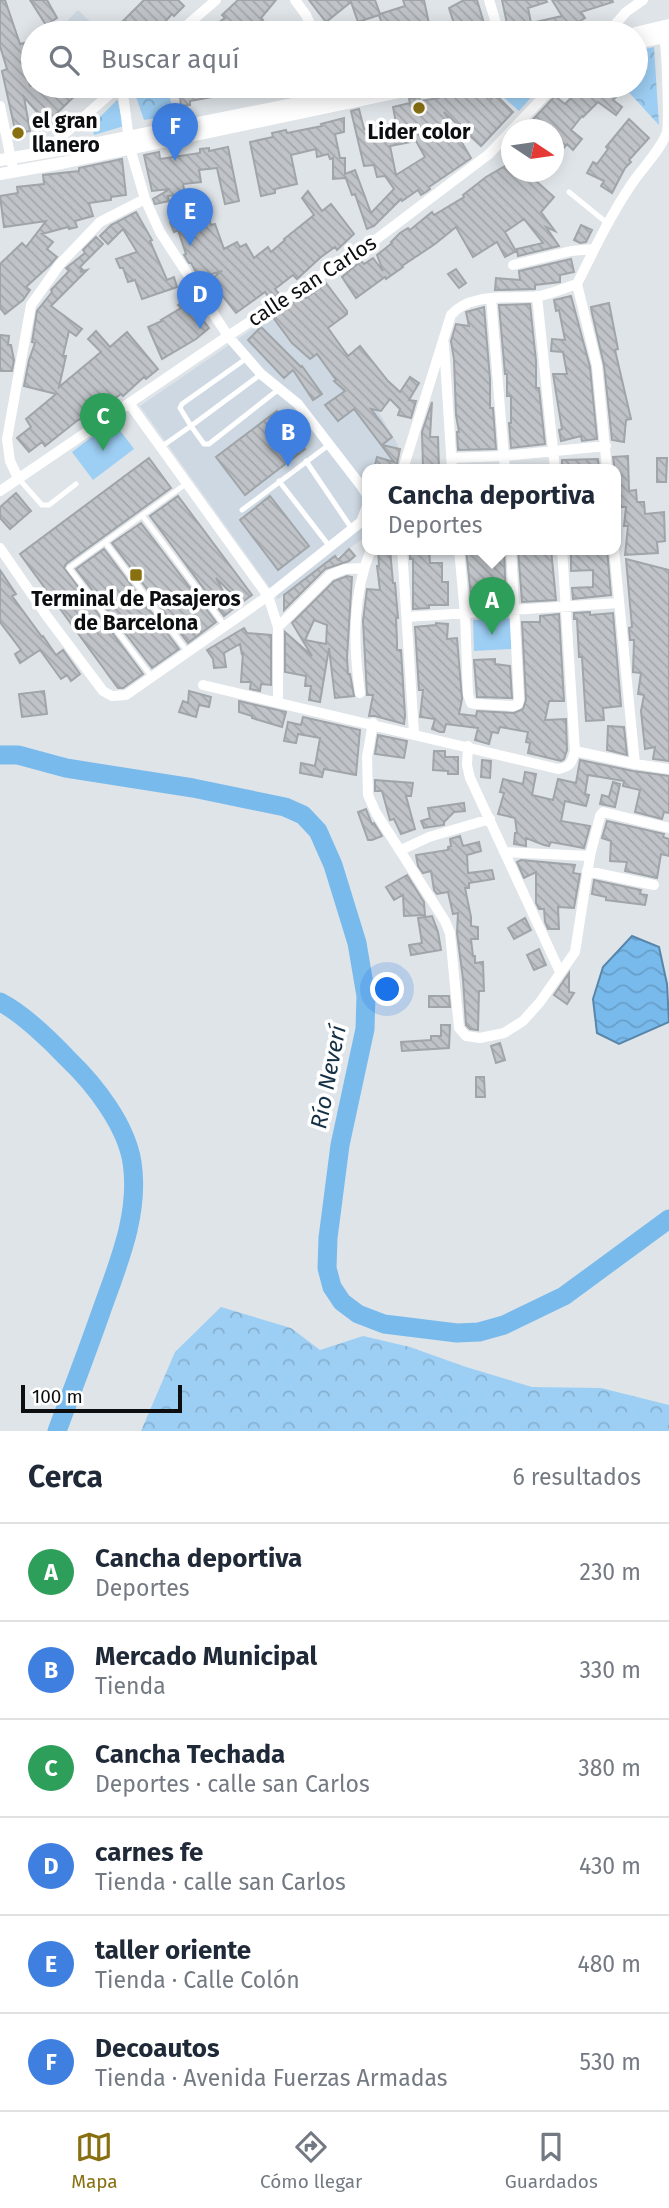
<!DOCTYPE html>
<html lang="es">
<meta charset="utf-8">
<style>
:root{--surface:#fff;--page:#f2f2f3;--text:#1f2937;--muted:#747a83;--line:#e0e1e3;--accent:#887011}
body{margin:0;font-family:"Fira Sans",sans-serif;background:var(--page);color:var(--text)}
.compass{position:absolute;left:501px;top:119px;width:63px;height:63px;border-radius:50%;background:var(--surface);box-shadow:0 4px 18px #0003;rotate:103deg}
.scale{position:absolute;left:21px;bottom:18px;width:161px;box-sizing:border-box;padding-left:7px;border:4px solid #0c0e0f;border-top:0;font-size:19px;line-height:24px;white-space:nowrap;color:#0c0e0f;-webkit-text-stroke:5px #fff;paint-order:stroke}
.you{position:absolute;left:388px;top:990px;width:24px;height:24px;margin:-18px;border:5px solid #fff;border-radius:50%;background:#1a73e8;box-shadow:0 0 0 10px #1a73e833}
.badge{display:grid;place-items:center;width:46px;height:46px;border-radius:50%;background:var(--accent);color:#fff;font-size:23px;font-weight:700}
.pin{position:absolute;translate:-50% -58px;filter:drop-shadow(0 2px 4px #0008)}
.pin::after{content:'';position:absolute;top:37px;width:24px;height:21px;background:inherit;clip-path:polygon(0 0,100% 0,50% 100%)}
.popup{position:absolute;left:362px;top:464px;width:259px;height:91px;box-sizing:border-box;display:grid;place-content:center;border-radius:14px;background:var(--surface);filter:drop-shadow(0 2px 5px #0005);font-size:23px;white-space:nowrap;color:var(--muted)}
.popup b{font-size:26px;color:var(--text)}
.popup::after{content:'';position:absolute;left:50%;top:100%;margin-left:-14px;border:14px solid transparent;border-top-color:var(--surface)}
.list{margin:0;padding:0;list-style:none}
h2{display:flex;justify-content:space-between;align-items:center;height:91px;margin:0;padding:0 28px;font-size:30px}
h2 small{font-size:23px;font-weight:400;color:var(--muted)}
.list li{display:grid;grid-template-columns:46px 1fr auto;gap:21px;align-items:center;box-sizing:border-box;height:98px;padding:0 28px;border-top:2px solid var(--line)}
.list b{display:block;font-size:26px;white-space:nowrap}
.list p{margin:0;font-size:23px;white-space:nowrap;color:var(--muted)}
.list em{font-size:23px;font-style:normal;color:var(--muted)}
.icon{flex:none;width:38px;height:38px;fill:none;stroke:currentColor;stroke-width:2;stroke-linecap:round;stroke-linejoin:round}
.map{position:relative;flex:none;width:669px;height:1431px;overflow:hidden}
.search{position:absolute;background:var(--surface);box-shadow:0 4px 18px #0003;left:21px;right:21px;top:21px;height:77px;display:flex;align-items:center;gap:18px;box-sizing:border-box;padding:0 24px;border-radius:38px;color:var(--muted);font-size:26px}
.sheet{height:679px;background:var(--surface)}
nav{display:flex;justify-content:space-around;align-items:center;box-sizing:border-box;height:98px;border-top:2px solid var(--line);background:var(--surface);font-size:19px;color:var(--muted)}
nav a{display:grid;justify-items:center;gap:4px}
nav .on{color:var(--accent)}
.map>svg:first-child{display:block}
.built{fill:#cdd8e2}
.park{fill:url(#park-crowns)}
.pitch{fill:#9dcef4}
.water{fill:url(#water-waves);stroke:#5886aa;stroke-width:2}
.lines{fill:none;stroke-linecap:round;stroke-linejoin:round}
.river{stroke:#79baed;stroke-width:19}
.building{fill:url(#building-back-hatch);stroke:#a0a5a9;stroke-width:2;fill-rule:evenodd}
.service{stroke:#fff;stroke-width:5}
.minor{stroke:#fff;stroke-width:10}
.tertiary{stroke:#fff;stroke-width:12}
.poi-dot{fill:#887011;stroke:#fff;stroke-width:2.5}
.labels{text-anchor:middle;stroke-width:7;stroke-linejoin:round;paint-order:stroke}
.poi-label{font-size:21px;font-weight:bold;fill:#0c0e0f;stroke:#fff}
.street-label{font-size:21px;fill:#0c0e0f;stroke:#fff}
.water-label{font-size:23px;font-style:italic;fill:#133045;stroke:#fff}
</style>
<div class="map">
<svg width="669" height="1431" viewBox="0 0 669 1431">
<defs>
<pattern id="park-crowns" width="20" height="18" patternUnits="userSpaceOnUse" patternTransform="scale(1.75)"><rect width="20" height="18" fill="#9dcef4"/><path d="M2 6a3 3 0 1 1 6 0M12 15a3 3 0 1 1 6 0" fill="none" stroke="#86b0d0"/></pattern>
<pattern id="water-waves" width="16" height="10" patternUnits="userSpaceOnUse" patternTransform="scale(1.75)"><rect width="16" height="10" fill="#79baed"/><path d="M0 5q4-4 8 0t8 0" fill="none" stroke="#679fca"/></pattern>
<pattern id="building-back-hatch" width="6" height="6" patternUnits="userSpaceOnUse" patternTransform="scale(1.75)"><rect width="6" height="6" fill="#c0c4c8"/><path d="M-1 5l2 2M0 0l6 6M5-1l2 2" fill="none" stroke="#a4a7ab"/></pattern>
</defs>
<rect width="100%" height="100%" fill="#dfe4e8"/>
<path class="built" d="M78,10L102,33H59L57,31Z
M302,295L351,365L398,445L393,469H368V535L278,599L140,406Z"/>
<path class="park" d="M654,47L659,125L623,86H636V51Z
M137,86H166L175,115L144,120L133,88Z
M491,86H541L519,111Z
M117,100L124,126L94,135L92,125Z
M221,1307L291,1328L320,1350L363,1336L410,1347L463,1366L532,1387L601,1388L669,1405V1431H141L175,1352Z"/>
<path class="pitch" d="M113,421L134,449L93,480L72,452Z
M511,618L512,649L474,651L473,620Z"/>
<path class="water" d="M632,936L659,947L667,984L669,1022L619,1044L597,1033L593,999L603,967Z"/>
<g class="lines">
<path class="river" d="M0,755H18L66,768L193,788L285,807L303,815L318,831L333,865L357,943L366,996L365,1029L340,1145L328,1238L327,1268L332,1287L342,1302L358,1314L384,1324L457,1333L479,1332L504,1325L564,1296L669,1219
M0,1002C22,1013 52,1042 69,1060C95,1085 126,1125 132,1162C140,1214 118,1264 101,1312C87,1352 72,1391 57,1431"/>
</g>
<path class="building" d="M0,0H5L20,44L24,43L27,57L22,58L30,86H85L54,116L58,120L50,127L24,97L30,131L16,134L2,71L7,69L0,46Z
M30,0H47L57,18L46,25Z
M144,0H178L184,6L174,16L172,14L163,24L161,23L151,33H124L117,27Z
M238,0H276L261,18L263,20L248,33H203L225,18L222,15Z
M309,0H375L380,14L405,6L403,0H424L431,33H385L379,15L358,22L351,2L326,22Z
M464,0H477L487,33H457L449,8Z
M502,0H546L547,2L528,8L531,23L562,16L552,0H612L613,2L581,12L585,18L567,29L549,33H509Z
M179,86H215L218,96L190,101V105L181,106Z
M460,86H483L491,99L495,94L513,112L481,146L444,112L471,158L470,159L429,187L430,189L426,192L421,195L418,190L402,201L401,199L374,226L367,229L355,194L352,195L345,176V178L333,179V158L330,159L328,154L317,157L316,149L291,155L297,184L275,189V193L261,196L250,142L273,137L272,133L286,130L287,133L322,126L321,124L344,118V132L335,134L340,158H345V174L355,170L371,213L394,189L385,176L377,177L374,165L364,166L351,111L359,109L364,129L396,123L393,107L410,103L409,99L419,97L420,101L439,98ZM416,141L425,157L396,175L390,146Z
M569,86H627L613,100L622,107L616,115L598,102L583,117L582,116L571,130L582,139L573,150L567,144L554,160V130H523L555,96L565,104L576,93Z
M629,119L649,138L629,160L631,162L625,168L612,193L601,186L604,181L587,173L593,162L597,164L608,149L606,147Z
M228,147L239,201L225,204L217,168L199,170L201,182L183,184L185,194L168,196L169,201L155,204L153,199L170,189L152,191L144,155L159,152L160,159L200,153V149L209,148V151Z
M122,159L126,195L111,197V200L89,203L93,216L75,221L77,227L69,229L68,227L42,234L53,242L47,249L57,257L50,265L26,287L30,290L23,300L5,314L0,308V264L22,243L26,247L46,221L4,227L0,196L18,193L17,187L44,184L43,175L79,171V168Z
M512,162V172H526L554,197L541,212L555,231L546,227L559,246L518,256L517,249L543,243L524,219L505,232L516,251L505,257L497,242L473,257L456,227L435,244L402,266L403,267L386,279L385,277L356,298L342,277L361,261L364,264L373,258L383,271L377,255L392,243L391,242L400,233L408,228L410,230L432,212L434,215L464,197L463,195L486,177Z
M308,191L322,211L331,204L354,234L337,250L335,247L321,257L297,279L293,275L275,289L279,294L270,299L265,292L236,313L210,280L222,271L199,278L191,263H189L184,255L186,254L178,230L174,232L170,222L206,210L211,225L215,224L224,249L237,242L240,247L246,244L254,258L268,247L271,252L285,240L284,239L314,215L302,198Z
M136,212L152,240L150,241L167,280L174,277L177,287L142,299L135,280L128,282L123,268H120L116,259L137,252L123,229L108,244L100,236L111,225Z
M581,225L592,230L586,242L580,243L574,240Z
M96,237L103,244L80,267L83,270L80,272L87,270L51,306L82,329L76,336L69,331L63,356H66L59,387L101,352L88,339L96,331L110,347L127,332L158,369L146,379L144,377L123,396L121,394L107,404L104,400L91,409L94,413L78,420L45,446L42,442L29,452L17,438L31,427L26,419L56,394L24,386L29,360L35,343L32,342L37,311L52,292L51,290L69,271L66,268L85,253L83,250Z
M571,259L574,272L560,275V282L535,285V289L495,290L496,278L520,280L519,271Z
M456,269L466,283L459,288L448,274Z
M326,283L347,311V314L328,328L348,356L360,346L388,381L400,392L410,377L419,383L409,400L416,401L411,418L398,415L400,409L390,399L381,411L371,409L392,437L382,445L400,449L396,469H374L377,457L394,462L354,409L338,421L325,405L345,391L334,381L336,380L317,354L310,359L292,343L272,316L304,295L306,298Z
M571,296L590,367L597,439L582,441L581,436L561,441L559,430L562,429L553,374H567L563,352L551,351L552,339L565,340L559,310L556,311L554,300Z
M186,298L209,328L196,339L162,359L148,327L162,321L161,320L181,308L178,305Z
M609,303L618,349L615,350L631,419L626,420L624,442L612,440L604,365L592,313L591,307Z
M530,304L536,361V388H539L545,444L511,448L509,423H511V396H507V374H505L499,305Z
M484,307L490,379V408H493L496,449L458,450L457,432H459L456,415L454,359L451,341L456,324L469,326L466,312Z
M261,327L301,367L302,366L322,394L313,400L293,370L284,378L248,340Z
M0,335L9,336L8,345H11L14,360L12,371H0Z
M432,402L430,437H438L439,469H423L422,432Z
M277,411L305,449L245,495L216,457Z
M628,456L629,491L636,490L637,502H644L645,514L664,512L665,541L657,542L658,553L625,555L628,526H624L626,507H620L613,457Z
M149,458L171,488L66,564L64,568L143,674L123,688H118L20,554Z
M657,458H667L666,482H657Z
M598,459L599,468L562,469V460Z
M16,493L31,511L10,529L0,518V507Z
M178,496L252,595L241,603L216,578L233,609L224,616L150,516Z
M270,496L309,546L278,570L240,520Z
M141,523L216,622L188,643L112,543Z
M104,549L179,649L152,668L76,569Z
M349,549L355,556L349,561L325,569L284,610V595L335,556L338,560Z
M378,549H390L393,583H395L398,618H396L397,641V650H401L405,716L404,724L375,716H369L373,695H367L363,621L367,589L380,590L377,566H379Z
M410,549H429L430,563H442V582H448V605H429V608L413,609V559H410Z
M466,549H504L506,603L472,605Z
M518,549H551L556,600L522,602Z
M571,549H607L611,595L573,599L572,588L593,587V570L571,571Z
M626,559L669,570V761L653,759L655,747L645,749L641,711L644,695L638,694L641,673L633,672L634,640H630L629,628L632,627Z
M0,570L16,594L12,596L42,637L43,636L56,655L63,650L80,674L71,681L67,675L61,679L40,650L20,663L15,654L21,650L0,622Z
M347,576L352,577L347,657L348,674H350L354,696L335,698L329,648L320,702L309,700L311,686H305L306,676L285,672V632L312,656L292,623L334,581ZM314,620L327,625L326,644L305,640Z
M590,612V615L613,613L621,706L603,708L604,720L586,721L582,657H579L577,619H574V613Z
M559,614L564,701H549L545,720L566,719L567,750L564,759L561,761L528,753L530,743L526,742L528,732L500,727L498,733L492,732L489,744L475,740L478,728L446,724L444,732H440L432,729L435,719L420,717L423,690H419L415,627L436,625V623L448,624L447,639L457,638L462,699L459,714L476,716L477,711L514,713L523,709L526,700L522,622H540V616Z
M244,628L247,633L271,635V685L261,684L260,691L250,689L251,682H241L243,652L242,655L240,644L224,653L226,667L214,668L213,659L207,650Z
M495,659V664L510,666L512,698L477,697L474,660Z
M44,691L47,714L22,717L19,694Z
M189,691L211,697L209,707L199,705L196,717L179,712L183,701L188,703Z
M239,701L286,712L282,727L252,718V716L239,712Z
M303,717L360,730L356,775L324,769L322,777L300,773L301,763L315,766L320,738L298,734L296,743L284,741L288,722L301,725Z
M608,726L624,727L627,755L607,750Z
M378,735L407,741L404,758L375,754Z
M434,751H445V757H458V774H448V771L433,770Z
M482,760L491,761L490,778L481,777Z
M580,760L633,771L669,776V813L664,812L662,819L635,812L640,790L623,786L624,781L588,775L585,794L589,795L586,806L565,801L561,821L590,826L584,848L551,842L549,846L544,845L526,838V846L514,844L515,833H517L515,818L498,814L504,793L500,792L503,779L523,784L525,772L536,774L532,795L553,800L558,779L576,783Z
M375,780L413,783L411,796H406L415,829L401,834L394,819L390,820L382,791H375Z
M613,782L620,784L615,807L600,804L602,795L609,797Z
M464,803L465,811L454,812L444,822V825L424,828L421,821L430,818L428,808Z
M366,809L372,824L374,823L382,836L372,840H368L358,812Z
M607,821L664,834L663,837L669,839V856L661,854L657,878L625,871L627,862L610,861L611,841L602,838Z
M460,836L463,846L479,842L481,851L467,855L468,873L492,870L494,879L469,883V888H465L471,917V926L478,927V939H471L473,956H475V963L483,962L484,991H479L478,1030L470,1029L466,1025L463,979L457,933L458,913L453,914L448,892L437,894L434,890L431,871L423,873L418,866L416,855L448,850V847L451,846L450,839Z
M521,860L575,865L573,873L580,874L574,908L558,907L559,929H548L545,922L544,909H539L536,903V872L524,878L517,862Z
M407,875L424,902L425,915L404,916L403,895L394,900L386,887Z
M594,880L641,890L640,894L647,895L645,905L606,900V897L592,894Z
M432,916L438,932L441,950L411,955L409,945L422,943L418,918Z
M525,918L531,930L514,939L508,928Z
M539,949L546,965L534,970L527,955Z
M569,973V992L574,993L567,1004L554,995Z
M429,996H449L450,1007H429Z
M441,1025H450L449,1048L402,1051L401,1042L431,1040V1036H441Z
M500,1043L505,1060L496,1063L491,1046Z
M476,1077H484L485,1097H476Z"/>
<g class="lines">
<path class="service" d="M569,192L607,223
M260,375L191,426L204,444H209L279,389
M161,447L191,426L180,408L182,404L247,358
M306,461L352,529
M18,478L42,505H49L76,484
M279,481L330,547
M242,510L330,444
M142,515L225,626
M105,542L187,651
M152,677L69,568L187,483"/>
<path class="minor" d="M295,0L306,15L314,33
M489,0L499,33
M178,33L216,0
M608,33L626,12L643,0
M0,106L12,164
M512,130L554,86
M44,152L119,86
M513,265L571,251L594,249
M577,284L597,366L607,469
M537,296L555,469
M491,298L505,469
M444,344L452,469
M129,403L268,596L278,627V701
M451,458L504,456L606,446
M403,469L451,315C471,291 512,300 540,296C553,293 565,288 577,284C594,250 610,216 631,185C641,169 662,149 667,132C669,118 667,45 663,30
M18,478L10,461L7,439L31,305L60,264L100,222L145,199
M0,491L228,336L378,238L489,154L512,130
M0,548L46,615L103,691L112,696L126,695L268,596L361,522L367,506V495L362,487L298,404L261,374L228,336L160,232L145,199L130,148L122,86
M402,549L414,733
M459,549L465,614L468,694L471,703L476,704L514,706L518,704L519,699L511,549
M614,549L635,764
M407,617L618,603
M278,627L330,575L345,569L363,568
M203,685L558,769C571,767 572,762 575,751L562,549
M360,693C353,644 352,596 371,549
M373,723L367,757L368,795L376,813L445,921L450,933L459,1028L466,1036L480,1038L504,1033L523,1021L540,1002L575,952L590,856L600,816L603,812L669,828
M468,746L467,765L470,778L560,972
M575,751L635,764L669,769
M401,850L429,837L490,819
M505,852L590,856
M587,871L654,885"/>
<path class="tertiary" d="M635,33L669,25
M636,43L669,36
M0,160L88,145L383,86
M0,174L62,163L428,86"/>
</g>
<g class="poi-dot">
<circle cx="419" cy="108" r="7"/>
<circle cx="18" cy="133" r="7"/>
<rect x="129" y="568" width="14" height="14" rx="3.5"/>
</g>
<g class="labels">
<g class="poi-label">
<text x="32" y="128" text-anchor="start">el gran<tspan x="32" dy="24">llanero</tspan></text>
<text x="419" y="139">Lider color</text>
<text x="136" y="606">Terminal de Pasajeros<tspan x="136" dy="24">de Barcelona</tspan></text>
</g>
<g class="street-label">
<text transform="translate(312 281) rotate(-33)" y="7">calle san Carlos</text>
</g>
<g class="water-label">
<text transform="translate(328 1077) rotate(-79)" y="8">Río Neverí</text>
</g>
</g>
</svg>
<svg class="compass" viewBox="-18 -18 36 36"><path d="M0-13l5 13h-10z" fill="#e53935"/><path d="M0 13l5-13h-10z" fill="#747a83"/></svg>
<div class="scale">100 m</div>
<div class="you"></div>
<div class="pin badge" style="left:492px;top:635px;background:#2e9e5b">A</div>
<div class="popup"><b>Cancha deportiva</b>Deportes</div>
<div class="pin badge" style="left:288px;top:467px;background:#3f7fe0">B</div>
<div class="pin badge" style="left:103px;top:451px;background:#2e9e5b">C</div>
<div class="pin badge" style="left:200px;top:329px;background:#3f7fe0">D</div>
<div class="pin badge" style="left:190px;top:246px;background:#3f7fe0">E</div>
<div class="pin badge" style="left:175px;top:161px;background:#3f7fe0">F</div>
<div class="search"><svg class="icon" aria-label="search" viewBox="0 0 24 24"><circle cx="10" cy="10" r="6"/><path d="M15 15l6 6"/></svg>Buscar aquí</div>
</div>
<section class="sheet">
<h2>Cerca<small>6 resultados</small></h2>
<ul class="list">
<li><span class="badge" style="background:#2e9e5b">A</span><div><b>Cancha deportiva</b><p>Deportes</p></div><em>230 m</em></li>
<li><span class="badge" style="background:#3f7fe0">B</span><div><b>Mercado Municipal</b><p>Tienda</p></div><em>330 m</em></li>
<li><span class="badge" style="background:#2e9e5b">C</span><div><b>Cancha Techada</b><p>Deportes · calle san Carlos</p></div><em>380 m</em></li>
<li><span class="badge" style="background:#3f7fe0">D</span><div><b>carnes fe</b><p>Tienda · calle san Carlos</p></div><em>430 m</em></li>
<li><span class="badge" style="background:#3f7fe0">E</span><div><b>taller oriente</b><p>Tienda · Calle Colón</p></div><em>480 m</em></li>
<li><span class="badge" style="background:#3f7fe0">F</span><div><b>Decoautos</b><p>Tienda · Avenida Fuerzas Armadas</p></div><em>530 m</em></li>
</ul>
</section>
<nav>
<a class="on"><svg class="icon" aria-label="map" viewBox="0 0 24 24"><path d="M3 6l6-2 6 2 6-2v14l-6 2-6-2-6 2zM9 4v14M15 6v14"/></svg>Mapa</a>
<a><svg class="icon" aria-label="directions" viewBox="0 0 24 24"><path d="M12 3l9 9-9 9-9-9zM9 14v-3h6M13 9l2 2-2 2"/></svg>Cómo llegar</a>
<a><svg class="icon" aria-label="saved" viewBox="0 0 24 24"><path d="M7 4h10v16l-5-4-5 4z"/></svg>Guardados</a>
</nav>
